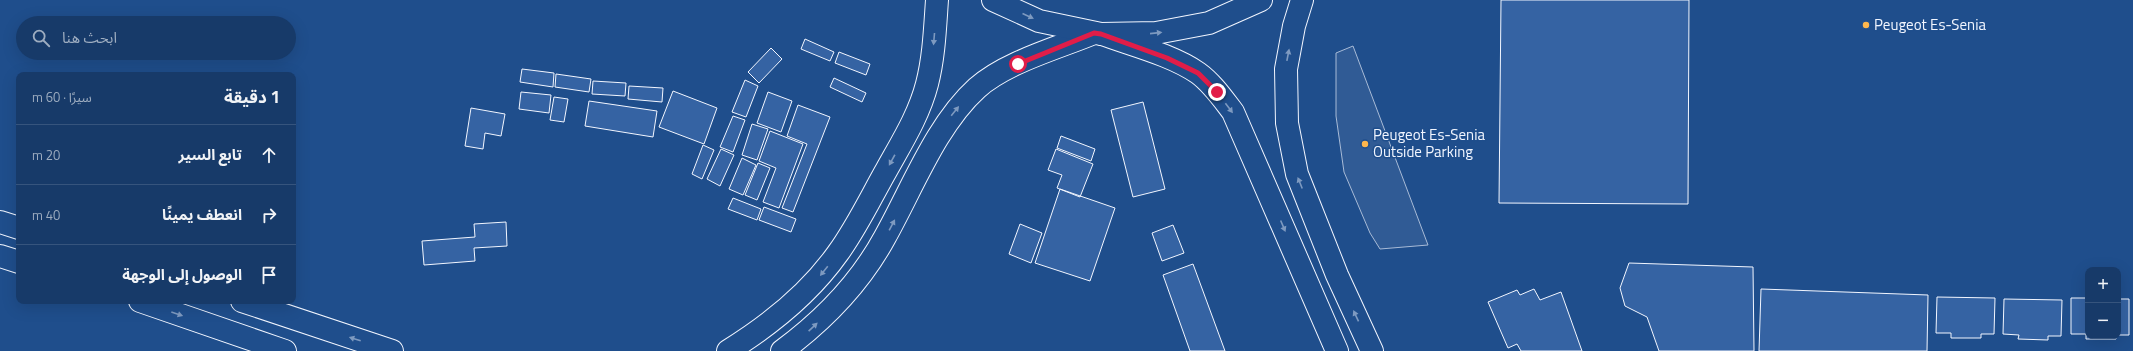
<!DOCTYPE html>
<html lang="ar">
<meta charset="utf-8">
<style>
:root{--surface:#173a69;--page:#20416f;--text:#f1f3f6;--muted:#9eadc0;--line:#36547d}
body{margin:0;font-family:"Titillium Web","Noto Sans Arabic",sans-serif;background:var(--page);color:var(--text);direction:rtl}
.controls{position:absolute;right:12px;bottom:12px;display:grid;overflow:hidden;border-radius:8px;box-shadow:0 4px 16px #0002}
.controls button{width:36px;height:36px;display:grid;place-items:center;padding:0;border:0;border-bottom:1px solid var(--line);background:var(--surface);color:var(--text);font:20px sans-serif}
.stop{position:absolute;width:12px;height:12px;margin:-9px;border:3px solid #e11d48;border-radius:50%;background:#fff}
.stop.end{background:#e11d48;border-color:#fff;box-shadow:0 1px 4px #0008}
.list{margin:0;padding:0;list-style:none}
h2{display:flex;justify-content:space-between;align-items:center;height:52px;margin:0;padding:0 16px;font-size:17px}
h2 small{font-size:13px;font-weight:400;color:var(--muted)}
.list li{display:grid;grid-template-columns:26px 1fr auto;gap:12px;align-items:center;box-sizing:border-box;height:60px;padding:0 16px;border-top:1px solid var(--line)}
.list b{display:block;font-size:15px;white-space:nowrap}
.list em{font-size:13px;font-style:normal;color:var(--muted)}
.icon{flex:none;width:22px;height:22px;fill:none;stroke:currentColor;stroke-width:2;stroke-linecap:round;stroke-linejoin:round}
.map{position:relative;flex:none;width:2133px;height:351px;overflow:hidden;direction:ltr}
.search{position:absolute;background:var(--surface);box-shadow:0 4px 16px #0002;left:16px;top:16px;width:280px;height:44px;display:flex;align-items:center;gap:10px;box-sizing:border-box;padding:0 14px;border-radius:22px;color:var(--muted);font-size:15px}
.panel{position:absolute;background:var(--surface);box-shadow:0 4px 16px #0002;left:16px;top:72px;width:280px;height:232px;border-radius:8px;direction:rtl}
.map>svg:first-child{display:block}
.built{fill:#305b95;stroke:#a8bbd7}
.building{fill:#3563a3;stroke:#f2f6ff}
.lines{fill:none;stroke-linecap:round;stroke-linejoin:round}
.secondary-casing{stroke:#f2f6ff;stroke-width:24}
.primary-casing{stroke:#f2f6ff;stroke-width:24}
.secondary{stroke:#1f4e8c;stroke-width:22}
.primary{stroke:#1f4e8c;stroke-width:22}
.oneway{fill:#7e9ac0}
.route{stroke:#e11d48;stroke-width:5}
.poi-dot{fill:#ffb74d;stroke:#1f4e8c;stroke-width:1.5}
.labels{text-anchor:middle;stroke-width:3;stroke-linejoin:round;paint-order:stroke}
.poi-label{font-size:15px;fill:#f2f6ff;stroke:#1f4e8c;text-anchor:start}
</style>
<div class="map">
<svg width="2133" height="351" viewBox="0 0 2133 351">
<rect width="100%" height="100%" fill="#1f4e8c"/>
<path class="built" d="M1353,46L1428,245L1380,249L1370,233L1344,172L1336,116V53Z"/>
<path class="building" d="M1501,0H1689L1688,204L1499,203Z
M805,39L834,52L830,61L801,49Z
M771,48L782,59L759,83L748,72Z
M839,52L870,64L866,75L835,63Z
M522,69L554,73L553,87L520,82Z
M556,74L591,79L589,92L555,87Z
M834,78L866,93L862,102L830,87Z
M745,80L758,86L746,117L732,112Z
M593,81L626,83L625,96L592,94Z
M629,86L663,88L662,102L628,99Z
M673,91L717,108L704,144L659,127Z
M521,92L551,95L549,113L519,109Z
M768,92L792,101L781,132L757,123Z
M554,97L568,99L564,122L550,120Z
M589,101L657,111L653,137L585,126Z
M1143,102L1165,189L1133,197L1111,110Z
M798,105L830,117L793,212L782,208L807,144L787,136Z
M471,108L505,114L501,136L485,133L483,149L465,146Z
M733,116L745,120L733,152L720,147Z
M752,124L768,129L757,160L742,155Z
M770,131L803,144L779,208L763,202L776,168L759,161Z
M1061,136L1095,149L1091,161L1057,148Z
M703,145L714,150L702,179L692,174Z
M721,149L734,155L720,186L707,179Z
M1056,149L1093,164L1080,197L1057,188L1062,175L1048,170Z
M742,158L756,165L743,195L729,189Z
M758,163L770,168L757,200L745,195Z
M1060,189L1115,208L1090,281L1035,263Z
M733,198L761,209L757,220L728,209Z
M764,207L796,219L791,232L759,220Z
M506,222L507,246L474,248L475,261L424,265L422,241L475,237L474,224Z
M1020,224L1042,233L1031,263L1009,254Z
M1173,225L1184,253L1162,261L1152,233Z
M1629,263L1753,267L1754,351H1659L1647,317L1625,306L1620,288Z
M1193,264L1225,351H1190L1163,275Z
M1534,289L1540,300L1561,292L1582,351H1521L1517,344L1508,348L1488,302L1517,290L1520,295Z
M1761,289L1928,295L1927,351H1759Z
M1937,297L1995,298L1994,334H1981V338H1951V333H1936Z
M2071,298H2088V336H2116V339H2086V334H2071Z
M2004,299L2062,300L2061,336H2048V340L2018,339L2019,335L2003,334Z
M2118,299H2129V335H2118Z"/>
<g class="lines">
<defs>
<path id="secondary" d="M1302,0L1294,26L1286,69L1287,123L1297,174L1337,275L1372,351
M1102,34C1132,45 1172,55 1198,73C1212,83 1223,99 1233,112L1337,351
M0,222L19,228
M0,256L19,262
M140,301L285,351
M242,301L392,351
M728,351C770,325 809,294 838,253C857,227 871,197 887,169C902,142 919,115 927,84C934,57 935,28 937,0
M782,351C824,320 860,283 885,237C912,189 936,125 977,88C1006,62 1058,48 1094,33"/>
<path id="primary" d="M993,0L1039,21L1101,34L1156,33L1209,23L1261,0"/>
</defs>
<use href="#secondary" class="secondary-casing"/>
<use href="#primary" class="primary-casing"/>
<use href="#secondary" class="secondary"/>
<use href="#primary" class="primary"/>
</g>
<defs><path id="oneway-solid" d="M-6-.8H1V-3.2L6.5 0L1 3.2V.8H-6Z"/></defs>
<g class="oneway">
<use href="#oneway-solid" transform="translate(1028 16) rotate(24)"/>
<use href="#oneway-solid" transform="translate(1156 33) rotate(-6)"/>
<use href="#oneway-solid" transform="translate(934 39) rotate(95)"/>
<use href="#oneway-solid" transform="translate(1288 55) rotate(-79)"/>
<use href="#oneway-solid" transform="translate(1229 108) rotate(53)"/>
<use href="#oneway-solid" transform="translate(955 111) rotate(-51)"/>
<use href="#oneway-solid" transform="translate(892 160) rotate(119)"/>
<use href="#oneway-solid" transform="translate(1300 183) rotate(-112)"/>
<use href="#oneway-solid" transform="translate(892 225) rotate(-62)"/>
<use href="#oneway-solid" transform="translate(1283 226) rotate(67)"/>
<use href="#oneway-solid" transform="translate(824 271) rotate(129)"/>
<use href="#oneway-solid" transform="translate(177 314) rotate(19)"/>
<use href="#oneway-solid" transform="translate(1356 316) rotate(-115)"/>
<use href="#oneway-solid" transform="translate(813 327) rotate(-43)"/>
<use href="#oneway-solid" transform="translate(355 339) rotate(-162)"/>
</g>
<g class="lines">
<path class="route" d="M1018,64L1094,33L1101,34L1167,58L1198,73L1217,92"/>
</g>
<g class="poi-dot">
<circle cx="1866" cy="25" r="4"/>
<circle cx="1365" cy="144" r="4"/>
</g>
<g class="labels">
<g class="poi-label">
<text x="1874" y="30">Peugeot Es-Senia</text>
<text x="1373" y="140">Peugeot Es-Senia<tspan x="1373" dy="17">Outside Parking</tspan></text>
</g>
</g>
</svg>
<div class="controls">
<button>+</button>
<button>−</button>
</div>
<div class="stop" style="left:1018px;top:64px"></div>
<div class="stop end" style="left:1217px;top:92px"></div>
<div class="search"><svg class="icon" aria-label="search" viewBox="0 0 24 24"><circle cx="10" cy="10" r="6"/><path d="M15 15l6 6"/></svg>ابحث هنا</div>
<section class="panel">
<h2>1 دقيقة<small>سيرًا · 60 m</small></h2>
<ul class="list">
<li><svg class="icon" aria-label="ahead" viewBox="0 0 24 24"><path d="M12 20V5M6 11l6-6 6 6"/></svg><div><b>تابع السير</b></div><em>20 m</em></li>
<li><svg class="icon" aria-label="right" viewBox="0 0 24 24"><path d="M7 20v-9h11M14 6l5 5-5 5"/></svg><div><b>انعطف يمينًا</b></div><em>40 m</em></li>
<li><svg class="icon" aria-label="arrive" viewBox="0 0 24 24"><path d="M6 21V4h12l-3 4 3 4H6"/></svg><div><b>الوصول إلى الوجهة</b></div></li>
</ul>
</section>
</div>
